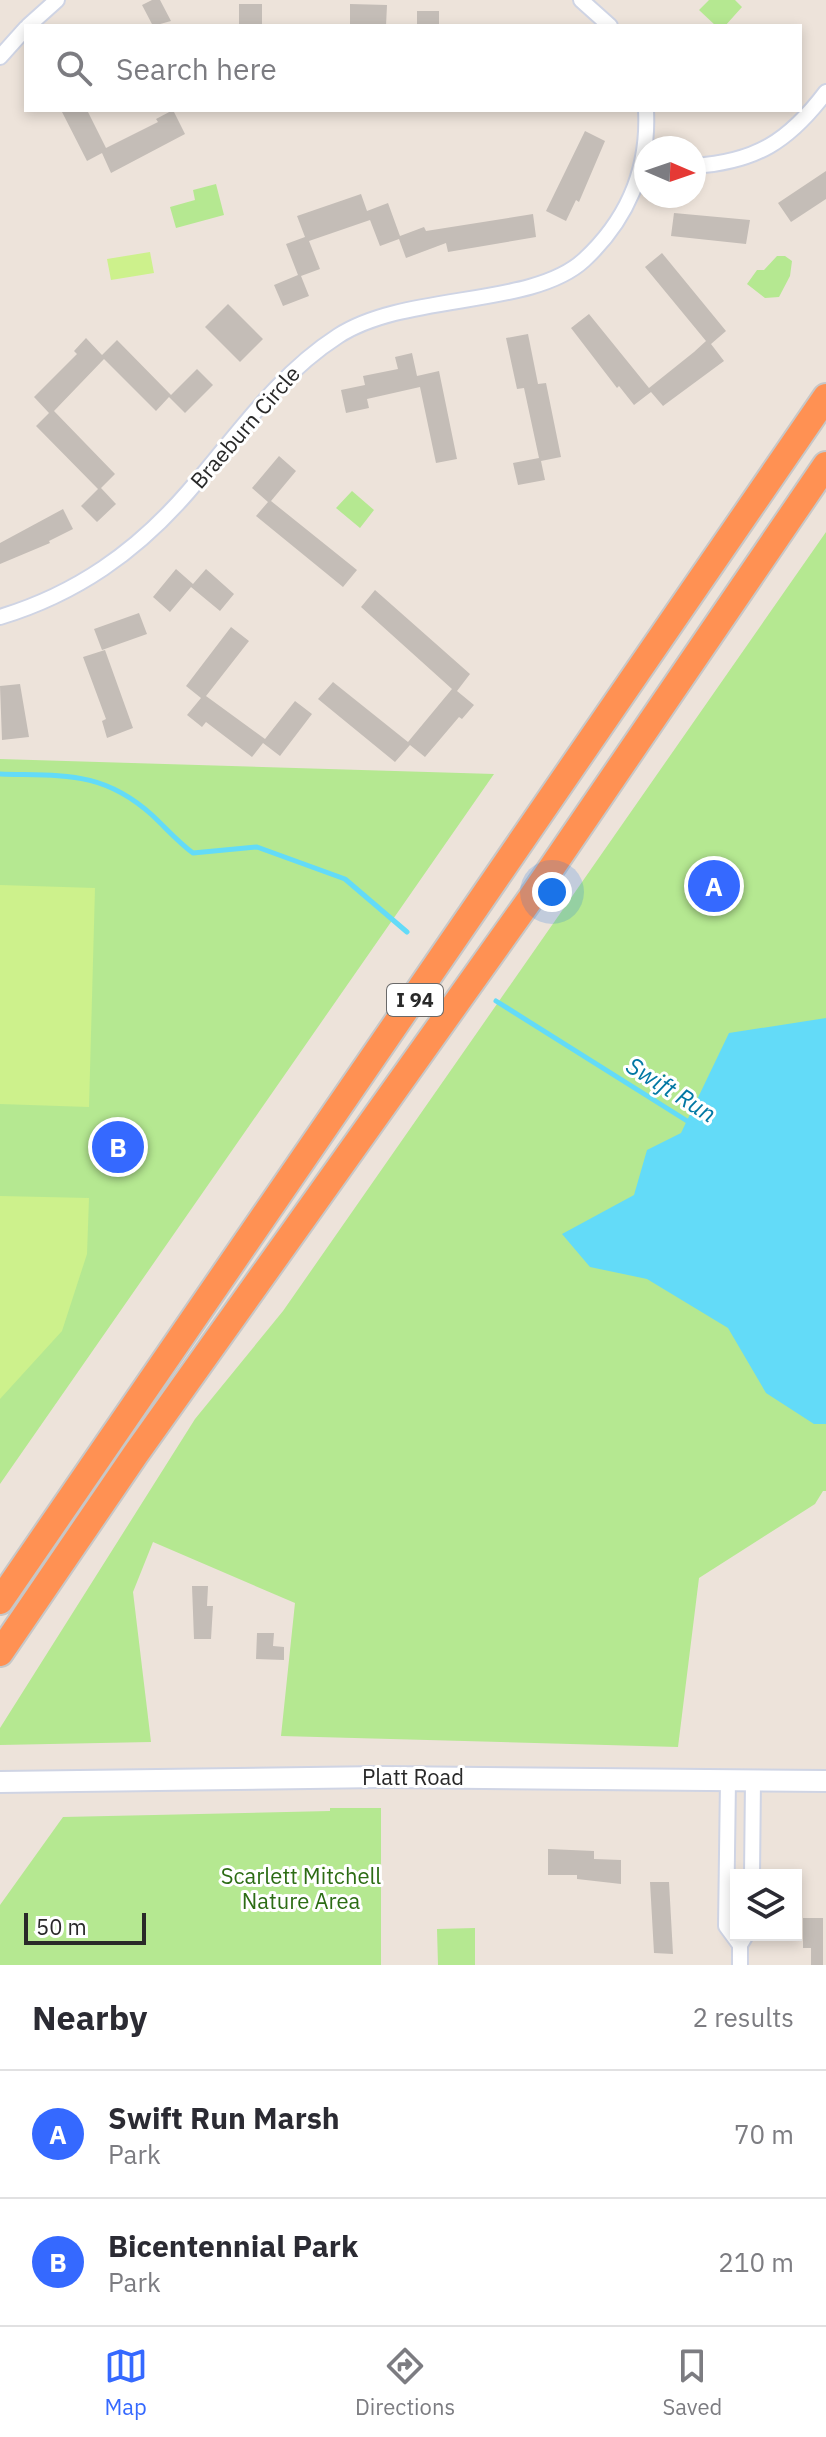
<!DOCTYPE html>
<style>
:root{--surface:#fff;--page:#f7f7f7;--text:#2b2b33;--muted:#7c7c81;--line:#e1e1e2;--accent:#3569ff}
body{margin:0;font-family:"IBM Plex Sans",sans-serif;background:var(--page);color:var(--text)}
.controls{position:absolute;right:24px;bottom:24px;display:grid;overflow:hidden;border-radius:0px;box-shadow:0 4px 12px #0003}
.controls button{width:72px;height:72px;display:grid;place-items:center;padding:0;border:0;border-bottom:2px solid var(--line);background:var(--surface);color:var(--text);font:40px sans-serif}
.compass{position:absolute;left:634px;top:136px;width:72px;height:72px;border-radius:50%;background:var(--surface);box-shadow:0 4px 12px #0003;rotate:92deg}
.scale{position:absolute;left:24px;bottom:20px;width:122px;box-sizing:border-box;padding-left:8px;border:4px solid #292929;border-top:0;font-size:22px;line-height:28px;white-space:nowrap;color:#292929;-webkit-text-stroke:6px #fff;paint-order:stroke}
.you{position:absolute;left:552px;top:892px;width:28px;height:28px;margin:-20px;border:6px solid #fff;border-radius:50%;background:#1a73e8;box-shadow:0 0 0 12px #1a73e833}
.badge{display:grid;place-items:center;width:52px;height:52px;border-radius:50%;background:var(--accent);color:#fff;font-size:26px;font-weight:700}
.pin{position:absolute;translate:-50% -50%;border:4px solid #fff;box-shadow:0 2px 8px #0006}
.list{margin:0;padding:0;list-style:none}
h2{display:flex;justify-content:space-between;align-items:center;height:104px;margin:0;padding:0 32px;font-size:34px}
h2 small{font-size:26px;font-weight:400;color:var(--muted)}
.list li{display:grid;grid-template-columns:52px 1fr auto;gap:24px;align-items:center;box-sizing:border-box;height:128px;padding:0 32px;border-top:2px solid var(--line)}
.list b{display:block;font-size:30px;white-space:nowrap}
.list p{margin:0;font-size:26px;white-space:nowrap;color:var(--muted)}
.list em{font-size:26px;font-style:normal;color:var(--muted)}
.icon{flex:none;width:44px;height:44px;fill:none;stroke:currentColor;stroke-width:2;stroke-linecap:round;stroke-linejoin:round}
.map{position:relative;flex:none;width:826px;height:1965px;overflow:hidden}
.search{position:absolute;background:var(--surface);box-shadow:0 4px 12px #0003;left:24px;right:24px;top:24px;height:88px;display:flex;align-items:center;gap:20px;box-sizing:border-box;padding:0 28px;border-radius:0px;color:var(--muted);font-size:30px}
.sheet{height:360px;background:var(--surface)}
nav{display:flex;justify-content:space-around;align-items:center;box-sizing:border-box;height:112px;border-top:2px solid var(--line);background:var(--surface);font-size:22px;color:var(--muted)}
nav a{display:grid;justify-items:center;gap:4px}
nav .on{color:var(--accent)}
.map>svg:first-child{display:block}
.green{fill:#b5e891}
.pitch{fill:#cdf18c}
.water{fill:#63dbf8}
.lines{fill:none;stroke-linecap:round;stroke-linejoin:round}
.stream{stroke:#63dbf8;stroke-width:5}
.building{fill:#c4bdb7}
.street-casing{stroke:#cfd4e4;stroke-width:18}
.secondary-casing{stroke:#cfd4e4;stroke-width:24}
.highway-casing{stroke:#c7c7c7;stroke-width:30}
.street{stroke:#fff;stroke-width:14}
.secondary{stroke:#fff;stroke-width:20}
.highway{stroke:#ff9153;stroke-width:26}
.labels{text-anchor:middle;stroke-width:6;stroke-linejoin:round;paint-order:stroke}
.shield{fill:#fff;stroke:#696969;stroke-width:2}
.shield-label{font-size:20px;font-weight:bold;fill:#292929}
.street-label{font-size:22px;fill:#292929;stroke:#fff}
.park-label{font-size:22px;fill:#2c6c14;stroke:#fff}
.water-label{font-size:24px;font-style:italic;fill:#0278a4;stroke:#fff}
</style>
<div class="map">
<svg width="826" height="1965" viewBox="0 0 826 1965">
<rect width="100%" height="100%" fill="#ede3da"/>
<path class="green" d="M709,0H735L742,7L725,26H716L699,10Z
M216,184L224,215L176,228L170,207L195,200L193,190Z
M777,256H785L792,261L790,276L779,297L765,298L747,284L757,270H764Z
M352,491L374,510L360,528L336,508Z
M826,532V1491H823L815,1504L699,1578L678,1747L281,1736L295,1603L153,1542L133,1592L151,1742L0,1745V1728L195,1419L283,1311Z
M0,759L494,774L0,1484Z
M330,1808H381V1965H0V1905L63,1817L330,1811Z
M475,1928V1965H438L437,1929Z"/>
<path class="pitch" d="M150,252L154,273L111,280L107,259Z
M0,885L95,888L89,1107L0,1104Z
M0,1196L89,1198L87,1254L62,1331L0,1399Z"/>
<path class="water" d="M826,1018V1424H814L766,1393L728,1328L647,1279L590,1267L562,1234L634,1195L647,1150L681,1133L729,1033Z"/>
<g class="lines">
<path class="stream" d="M0,774C62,776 102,770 152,815C166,828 178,842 193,853L257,847L345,879L407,932
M496,1001L692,1124"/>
</g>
<path class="building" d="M152,0H160L171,21L153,26L142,5Z
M239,4H262V26H239Z
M350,4L387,5L386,26H350Z
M417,11H439V26H417Z
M61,110H87L106,148L158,122L156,119L173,110L185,134L111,173L102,153L87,161Z
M585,131L605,141L579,202L576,200L566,221L546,211Z
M826,171V199L791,222L778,203Z
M361,194L367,211L388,203L400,236L424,227L426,231L533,214L536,237L448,252L446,243L406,258L399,239L380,246L370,220L309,241L320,269L301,276L309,296L283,306L274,285L298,275L286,244L305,237L297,216Z
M674,213L750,220L746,244L671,236Z
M662,253L726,331L711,344L724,361L663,406L651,392L634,405L619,386L617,388L571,328L589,314L649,388L694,352L706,341L645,267Z
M228,304L263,339L240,362L205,327Z
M528,334L538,384L546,383L561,457L541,461L545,480L518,485L513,463L539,458L524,388L517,389L506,338Z
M86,338L102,355L117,340L171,395L197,369L213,385L185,413L169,397L156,411L104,359L54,411L115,474L101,488L116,504L97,522L81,506L98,489L36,426L49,413L34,397L77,354L74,351Z
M412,353L417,376L439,371L457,459L436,463L420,387L367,399L369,408L346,413L341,390L365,385L363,376L398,369L395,357Z
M279,456L296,471L271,501L357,570L343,587L256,516L268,502L252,488Z
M63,509L73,529L49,541L50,543L0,564V543Z
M176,569L193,584L206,569L234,594L220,611L191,587L170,612L153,597Z
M375,590L470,674L457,691L474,705L462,719L459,717L425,757L410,745L395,762L318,699L333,682L408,742L452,689L361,607Z
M139,613L147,634L102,650L94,629Z
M231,627L249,641L206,696L265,739L295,701L312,714L280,756L263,743L252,757L206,722L202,727L187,715L201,698L186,686Z
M105,650L133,728L107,738L102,721L106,719L83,657Z
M20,684L29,737L2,740L0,686Z
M192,1586H208L207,1606H213L211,1639H194Z
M257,1633H274L273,1646L284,1647V1660L256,1659Z
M548,1849L594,1851V1859L621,1860V1884L577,1879V1875H548Z
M650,1882H669L673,1954L654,1953Z
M803,1918H823V1965H811V1948H803Z"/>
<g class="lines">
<defs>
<path id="street" d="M581,0L610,26
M28,26L57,0
M0,57L26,28
M694,166C756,162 789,141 826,92
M0,617C76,594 136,552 188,492C236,437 276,376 338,336C406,292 532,308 584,260C627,220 649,169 646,110
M728,1780L726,1926L740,1945
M752,1875L753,1780
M740,1965V1945L746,1935"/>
<path id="secondary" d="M0,1782L382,1777L826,1781"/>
<path id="highway" d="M0,1601L826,397
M0,1653L135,1455L531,898L826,465"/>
</defs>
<use href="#street" class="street-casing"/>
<use href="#secondary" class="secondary-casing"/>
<use href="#highway" class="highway-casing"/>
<use href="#street" class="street"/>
<use href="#secondary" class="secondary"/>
<use href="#highway" class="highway"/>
</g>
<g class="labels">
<rect class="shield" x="387" y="984" width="56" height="32" rx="6"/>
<g class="shield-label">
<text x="415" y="1007">I 94</text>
</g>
<g class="street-label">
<text transform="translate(245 427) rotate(-49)" y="8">Braeburn Circle</text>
<text x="413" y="1785">Platt Road</text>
</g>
<g class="park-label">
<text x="301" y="1884">Scarlett Mitchell<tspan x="301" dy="25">Nature Area</tspan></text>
</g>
<g class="water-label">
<text transform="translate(671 1090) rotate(32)" y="8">Swift Run</text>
</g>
</g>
</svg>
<div class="controls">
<button><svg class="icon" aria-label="layers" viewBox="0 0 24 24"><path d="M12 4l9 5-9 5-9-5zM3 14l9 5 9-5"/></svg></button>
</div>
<svg class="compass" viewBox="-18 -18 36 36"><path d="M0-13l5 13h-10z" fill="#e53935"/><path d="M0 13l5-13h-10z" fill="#7c7c81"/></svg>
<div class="scale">50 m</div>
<div class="you"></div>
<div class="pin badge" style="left:714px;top:886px">A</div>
<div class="pin badge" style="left:118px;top:1147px">B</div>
<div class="search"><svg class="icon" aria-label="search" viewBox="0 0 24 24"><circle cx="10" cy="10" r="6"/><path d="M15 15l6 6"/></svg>Search here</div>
</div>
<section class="sheet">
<h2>Nearby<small>2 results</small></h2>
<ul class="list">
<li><span class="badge">A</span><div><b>Swift Run Marsh</b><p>Park</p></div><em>70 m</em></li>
<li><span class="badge">B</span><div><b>Bicentennial Park</b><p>Park</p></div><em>210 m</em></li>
</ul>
</section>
<nav>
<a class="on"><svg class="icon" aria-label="map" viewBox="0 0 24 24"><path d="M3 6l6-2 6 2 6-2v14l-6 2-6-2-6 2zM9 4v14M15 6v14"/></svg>Map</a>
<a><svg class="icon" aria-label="directions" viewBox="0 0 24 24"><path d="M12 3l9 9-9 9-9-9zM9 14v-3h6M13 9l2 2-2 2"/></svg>Directions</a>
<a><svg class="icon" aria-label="saved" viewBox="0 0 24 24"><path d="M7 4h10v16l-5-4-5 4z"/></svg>Saved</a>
</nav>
